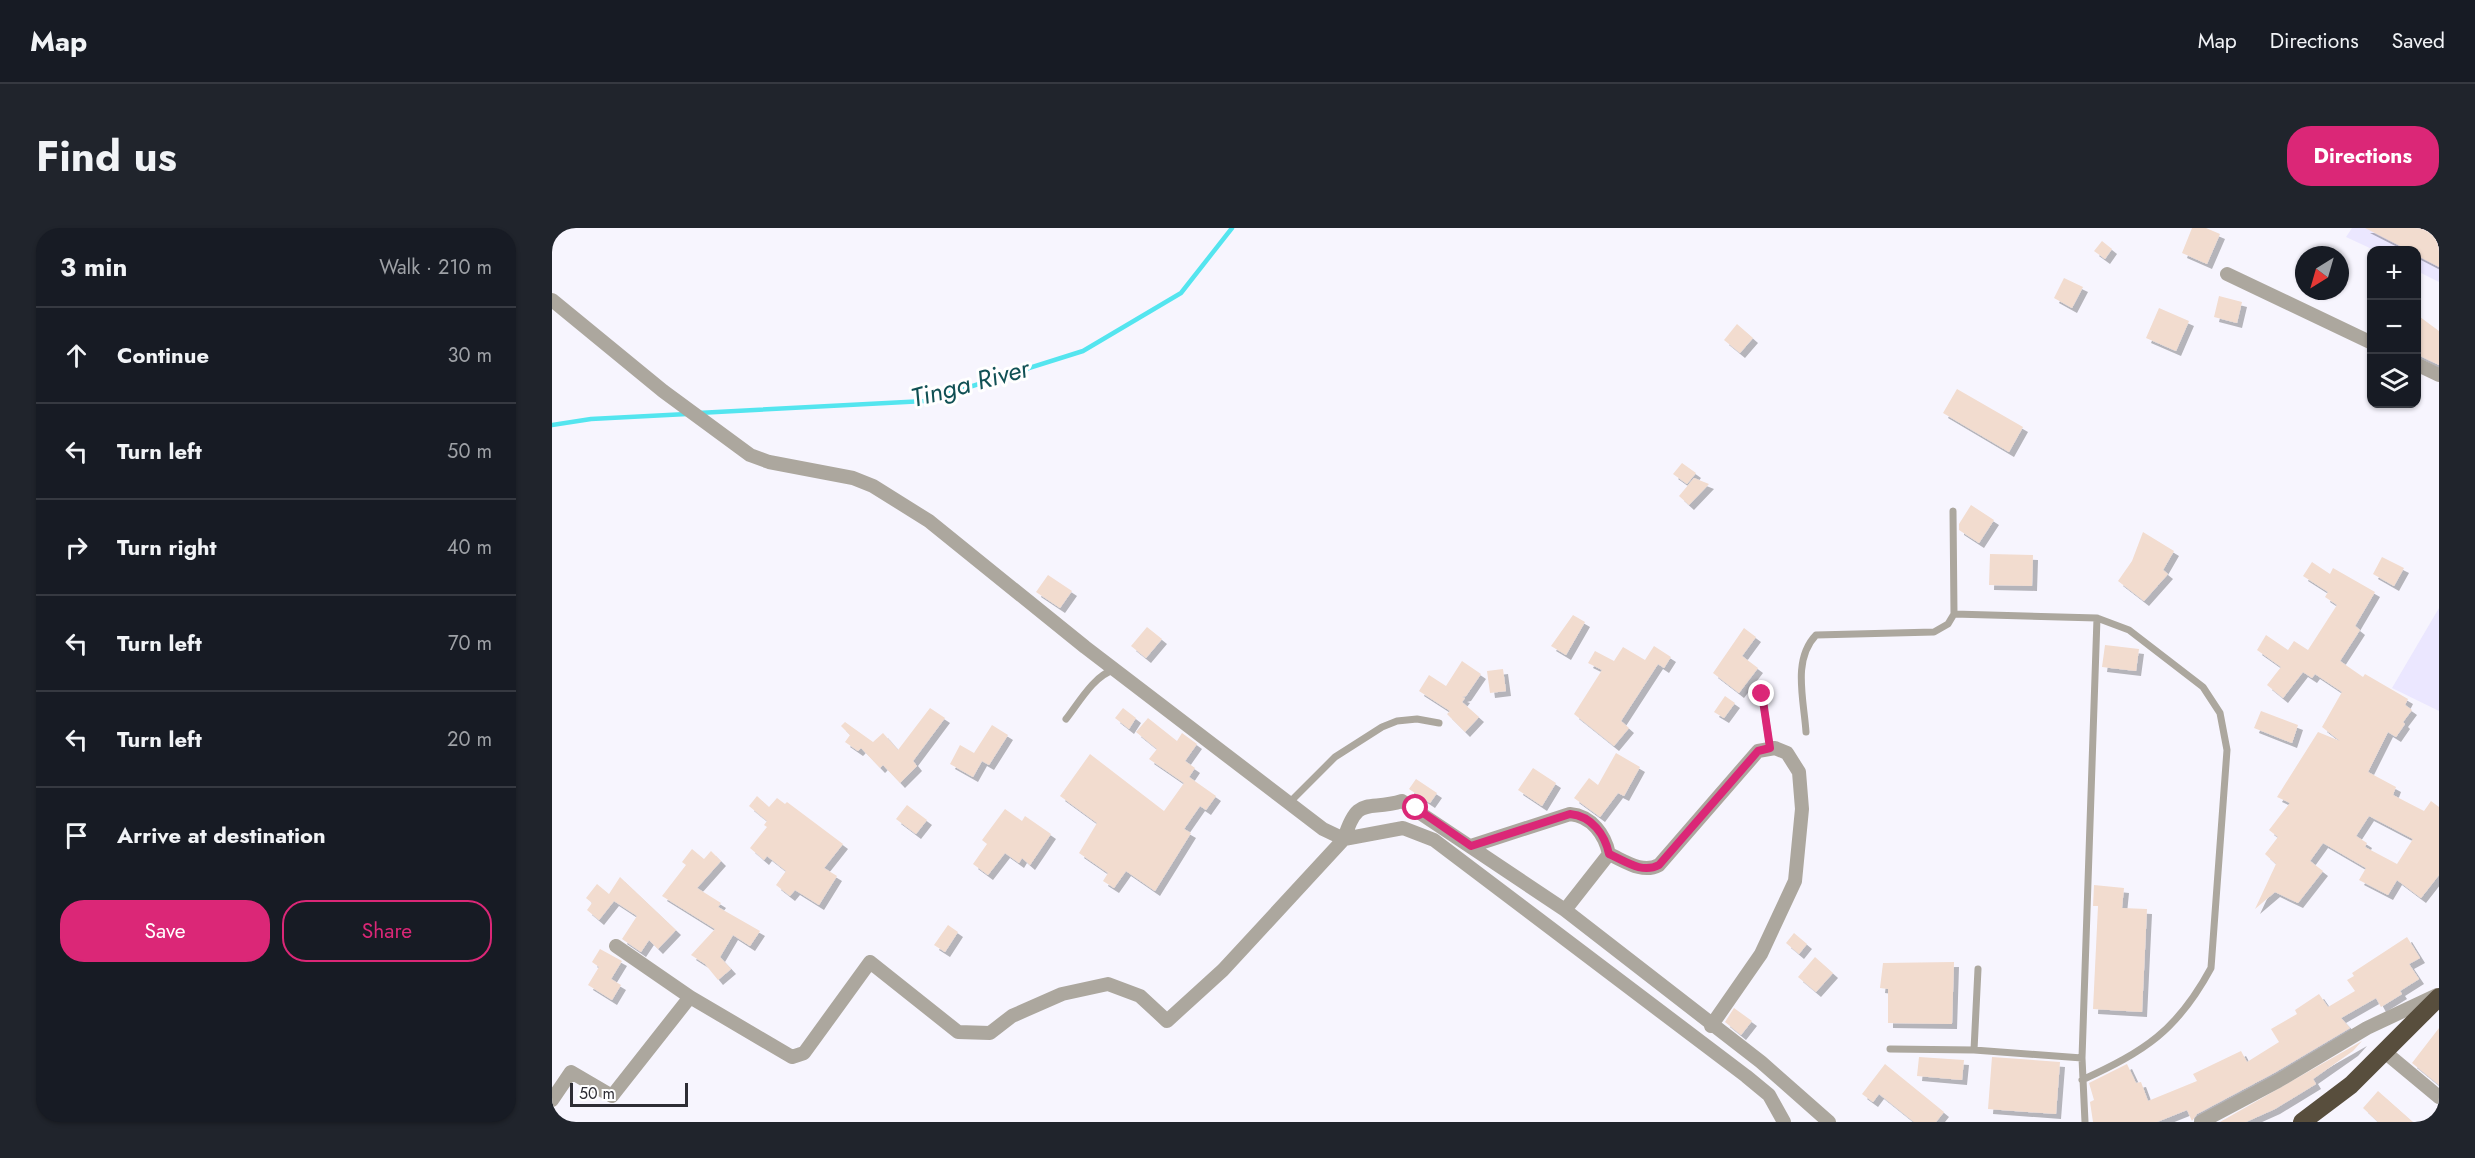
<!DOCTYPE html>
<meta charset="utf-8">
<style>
:root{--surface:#171b24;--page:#20242c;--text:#f1f3f6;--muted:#9ea1a6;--line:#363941;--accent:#db2777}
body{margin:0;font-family:Jost,sans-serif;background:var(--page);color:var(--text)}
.controls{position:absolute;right:18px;top:18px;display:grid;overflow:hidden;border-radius:12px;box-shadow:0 2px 4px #0004}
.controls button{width:54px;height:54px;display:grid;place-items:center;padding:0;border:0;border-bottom:2px solid var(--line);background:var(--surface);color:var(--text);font:30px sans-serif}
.compass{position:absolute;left:1743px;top:18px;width:54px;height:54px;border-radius:50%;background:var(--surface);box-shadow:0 2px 4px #0004;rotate:217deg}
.scale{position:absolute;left:18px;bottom:15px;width:118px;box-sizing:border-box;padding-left:6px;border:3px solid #2e2d35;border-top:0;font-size:16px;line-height:21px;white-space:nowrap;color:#2e2d35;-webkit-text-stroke:4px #fff;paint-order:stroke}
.stop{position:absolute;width:18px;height:18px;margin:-14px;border:4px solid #db2777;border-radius:50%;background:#fff}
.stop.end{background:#db2777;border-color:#fff;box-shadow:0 2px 6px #0008}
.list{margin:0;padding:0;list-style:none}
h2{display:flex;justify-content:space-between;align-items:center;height:78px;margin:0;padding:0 24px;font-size:26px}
h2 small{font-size:20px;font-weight:400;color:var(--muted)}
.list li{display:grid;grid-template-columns:39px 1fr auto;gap:18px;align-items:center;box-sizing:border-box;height:96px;padding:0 24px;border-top:2px solid var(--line)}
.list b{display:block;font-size:22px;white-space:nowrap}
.list em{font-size:20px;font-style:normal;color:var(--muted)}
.actions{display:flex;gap:12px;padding:18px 24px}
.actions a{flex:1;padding:14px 0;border:2px solid var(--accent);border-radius:24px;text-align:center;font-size:21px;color:var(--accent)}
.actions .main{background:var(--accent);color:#fff}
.icon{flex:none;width:33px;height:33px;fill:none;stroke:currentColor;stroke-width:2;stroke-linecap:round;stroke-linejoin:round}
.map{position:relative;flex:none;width:1887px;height:894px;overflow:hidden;border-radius:24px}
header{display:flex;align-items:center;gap:36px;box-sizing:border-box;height:84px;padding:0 30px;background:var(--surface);border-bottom:2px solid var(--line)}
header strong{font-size:28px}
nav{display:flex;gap:33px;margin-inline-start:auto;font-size:21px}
.intro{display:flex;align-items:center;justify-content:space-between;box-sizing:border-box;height:144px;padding:0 36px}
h1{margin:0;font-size:42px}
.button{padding:15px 27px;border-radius:24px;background:var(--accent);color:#fff;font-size:21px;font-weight:700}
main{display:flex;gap:36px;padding:0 36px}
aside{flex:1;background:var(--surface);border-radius:24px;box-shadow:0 2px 4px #0004}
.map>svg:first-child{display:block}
.built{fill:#ebe7ff}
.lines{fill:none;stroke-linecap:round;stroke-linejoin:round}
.stream{stroke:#54e5ef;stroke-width:4.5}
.building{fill:#f2dccf;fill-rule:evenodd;filter:url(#shadow)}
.lane{stroke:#aca79e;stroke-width:7}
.street{stroke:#aca79e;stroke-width:14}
.highway{stroke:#584e3d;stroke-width:18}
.route{stroke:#db2777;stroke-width:8}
.labels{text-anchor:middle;stroke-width:6;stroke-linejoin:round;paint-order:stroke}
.water-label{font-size:26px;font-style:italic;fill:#105054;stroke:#fff}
</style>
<header>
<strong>Map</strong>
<nav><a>Map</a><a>Directions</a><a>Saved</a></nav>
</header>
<div class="intro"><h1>Find us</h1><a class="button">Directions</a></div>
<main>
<aside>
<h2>3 min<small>Walk · 210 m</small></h2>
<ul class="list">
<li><svg class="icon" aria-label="ahead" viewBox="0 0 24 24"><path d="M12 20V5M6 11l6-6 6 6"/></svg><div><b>Continue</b></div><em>30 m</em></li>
<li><svg class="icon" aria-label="left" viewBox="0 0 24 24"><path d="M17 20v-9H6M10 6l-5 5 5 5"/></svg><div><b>Turn left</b></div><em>50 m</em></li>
<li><svg class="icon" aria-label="right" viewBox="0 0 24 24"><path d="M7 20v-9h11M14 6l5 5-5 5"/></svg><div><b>Turn right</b></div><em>40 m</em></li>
<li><svg class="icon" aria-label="left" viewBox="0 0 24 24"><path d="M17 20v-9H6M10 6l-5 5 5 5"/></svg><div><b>Turn left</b></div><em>70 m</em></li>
<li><svg class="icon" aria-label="left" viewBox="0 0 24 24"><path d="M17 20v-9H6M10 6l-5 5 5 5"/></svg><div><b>Turn left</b></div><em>20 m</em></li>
<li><svg class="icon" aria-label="arrive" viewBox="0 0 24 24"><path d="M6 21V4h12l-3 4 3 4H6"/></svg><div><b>Arrive at destination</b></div></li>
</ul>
<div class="actions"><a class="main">Save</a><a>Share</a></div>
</aside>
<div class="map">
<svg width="1887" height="894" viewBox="0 0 1887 894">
<defs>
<filter id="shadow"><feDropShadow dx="5" dy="5" stdDeviation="0" flood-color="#0004"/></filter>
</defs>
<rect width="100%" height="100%" fill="#f7f5fe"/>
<path class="built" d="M1800,0H1887V54L1865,43L1864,22H1822L1794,9Z
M1887,380V483L1840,460Z"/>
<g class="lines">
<path class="stream" d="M146,185L373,173L531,123L629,65L680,0
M0,197L39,191L135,186"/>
</g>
<path class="building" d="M1640,0H1654L1668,6L1655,36L1630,25Z
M1813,0H1887V39L1864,27V22H1856Z
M1550,13L1560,21L1553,31L1542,23Z
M1512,50L1531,59L1520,80L1502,70Z
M1667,68L1690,74L1685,95L1662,89Z
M1607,80L1637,93L1624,123L1594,110Z
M1864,86L1887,103V137L1864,126Z
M1185,96L1201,110L1188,125L1172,112Z
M1405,161L1471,199L1457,224L1391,185Z
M1130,235L1144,245L1135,256L1121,246Z
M1142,250L1157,256L1137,277L1127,268Z
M1419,277L1442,292L1427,315L1407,302V296Z
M1591,304L1622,323L1611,342L1616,346L1592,373L1566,353L1580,333Z
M1438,326L1481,327L1480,358L1437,357Z
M1830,329L1852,340L1842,358L1821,346Z
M1760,334L1778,346L1781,340L1823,364L1803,398L1808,402L1788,433L1811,449L1813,446L1856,471L1853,477L1860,482L1851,494L1853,496L1844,509L1836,504L1816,544L1844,559L1841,567L1872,583L1879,573L1887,579V647L1869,670L1845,652L1836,667L1807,652L1814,640L1771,615L1758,633L1771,643L1746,675L1723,664L1703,681L1724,636L1713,626L1726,609L1717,602L1738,575L1725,569L1766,504L1788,513L1770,499L1790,464L1763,446L1760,450L1751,444L1731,470L1715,457L1729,439L1705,422L1714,407L1736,422L1742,413L1756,422L1785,377L1773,369L1776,364L1751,348ZM1817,588L1861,611L1845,636L1813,619L1815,615L1804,608Z
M496,347L520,363L508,380L484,364Z
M1021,387L1033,394L1014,427L999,418Z
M595,399L610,411L594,430L579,418Z
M1192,400L1204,409L1190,428L1206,440L1187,465L1161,445Z
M1553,417L1587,421L1584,443L1550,439Z
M1102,418L1119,429L1112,440L1106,436L1069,493L1077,500L1062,518L1022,486L1050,442L1036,435L1043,423L1062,433L1071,419L1093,432Z
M910,433L929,446L914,468L910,469L913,470L910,474L927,489L913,504L895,486L898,483L867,463L877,447L894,458Z
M951,441L954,463L938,465L935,443Z
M1173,468L1183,475L1172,490L1162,484Z
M378,480L393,490L361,533L365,538L348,555L331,537L328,540L309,520L306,523L293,514L298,507L289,498L293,494L321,514L331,505L346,522Z
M571,480L584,490L577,501L563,490Z
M1709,483L1746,497L1740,515L1702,500Z
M596,490L625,513L630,505L645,516L633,533L643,540L637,549L664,568L654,582L648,578L632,601L639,605L603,663L574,643L562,660L551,653L556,645L527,625L545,595L508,568L538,526L612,583L632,555L597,531L605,521L584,504Z
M440,497L456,507L437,537L430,533L421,549L398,536L408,517L422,525Z
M1064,525L1088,539L1072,568L1066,565L1048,589L1022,570L1037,550L1046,557Z
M981,540L1004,555L990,578L966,562Z
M864,551L885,565L878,575L857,561Z
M205,568L217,579L225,570L233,576L235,574L291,616L272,640L285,648L267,677L243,662L238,668L224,657L234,643L215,628L212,632L198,620L215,599L212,597L215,593L197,578Z
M355,577L375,592L364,606L344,591Z
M453,581L470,593L473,588L499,606L478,637L470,630L467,635L453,625L436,647L421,636L435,616L430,612Z
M140,621L152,631L159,623L169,633L145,660L169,675L166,679L208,703L198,718L181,707L168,729L179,741L166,752L153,736L139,727L163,701L110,668L134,637L130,634Z
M68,649L124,702L106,721L97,712L89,724L70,711L85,688L62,673L47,692L35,682L40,675L34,670L45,656L57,666Z
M1542,657L1572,660L1570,680L1595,681L1590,784L1541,781L1546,678H1541Z
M396,697L406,704L393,724L382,717Z
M1242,705L1255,716L1247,726L1234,715Z
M1855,709L1868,730L1857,736L1867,751L1848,763L1850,766L1829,779L1824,770L1789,790L1798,800L1722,845L1645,886L1640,893L1635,882L1605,894H1541L1538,874L1542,872L1537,855L1575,836L1584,855L1589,854L1596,873L1645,853L1641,846L1689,823L1695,834L1727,814L1719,801L1745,786L1743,782L1767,766L1776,779L1803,763L1795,752L1802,748L1800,745Z
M48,721L70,733L59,751L69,757L60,772L36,757L47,739L40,734Z
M1263,729L1281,745L1264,764L1246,749Z
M1402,734L1400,796L1336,795V761L1328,760L1331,735Z
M1182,780L1200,793L1189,807L1173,794Z
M1887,800V857L1860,835Z
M1810,813L1801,823L1761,851L1764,856L1723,881L1694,894H1668Z
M1367,829L1412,832L1410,852L1365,848Z
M1440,829L1508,834L1504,886L1436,881Z
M1333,836L1392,884L1384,894H1362L1327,866L1321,874L1310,866Z
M1826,863L1861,894H1826L1811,880Z"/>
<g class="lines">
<path class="lane" d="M1402,386L1545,390L1577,402L1651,459L1668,485L1675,522L1659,740C1625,803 1593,823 1530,852
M1210,466L1218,520
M514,491C526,476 542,447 562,442
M1254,504C1252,472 1240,432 1264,407L1382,404L1396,396L1402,386L1401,283
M738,574L783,529L830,499L845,493L865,491L887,495
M1426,741L1422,822L1530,830
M1338,821L1422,822
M1533,894L1530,830L1545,390"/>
<path class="street" d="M1675,46L1820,115
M0,72L111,163L198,227L217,234L301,250L321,258L377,293L533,419L771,601L792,611L851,600L882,612L1194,848L1217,867L1232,894
M1864,136L1887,147
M919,618L1018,586C1040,588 1053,607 1057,626
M1013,682L1057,626C1073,633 1090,646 1107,637L1206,523L1223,520L1235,525L1247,544L1250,581L1243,653L1209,726L1159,798
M64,718L138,769L240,829L252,825L318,734L406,804L438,805L460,788L510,766L556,756L588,768L615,793L671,742L792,611C806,566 815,584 850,573L1013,682L1209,834L1277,894
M1834,825L1887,869
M0,872L19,844L60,868L138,769
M1649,894L1726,853L1815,800L1885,767"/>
<path class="highway" d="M1750,894L1799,857L1887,769"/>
</g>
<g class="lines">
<path class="route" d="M864,580L919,618L1018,586C1040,588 1053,607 1057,626C1073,633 1090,646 1107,637L1206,523L1218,520L1210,466"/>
</g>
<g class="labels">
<g class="water-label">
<text transform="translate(418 155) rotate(-15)" y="9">Tinga River</text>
</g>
</g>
</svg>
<div class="controls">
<button>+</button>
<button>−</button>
<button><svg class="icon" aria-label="layers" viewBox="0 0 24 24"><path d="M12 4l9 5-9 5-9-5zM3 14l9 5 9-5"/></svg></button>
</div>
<svg class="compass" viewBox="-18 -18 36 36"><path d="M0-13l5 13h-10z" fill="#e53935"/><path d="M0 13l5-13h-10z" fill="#9ea1a6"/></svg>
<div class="scale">50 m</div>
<div class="stop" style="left:864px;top:580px"></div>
<div class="stop end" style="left:1210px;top:466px"></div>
</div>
</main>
